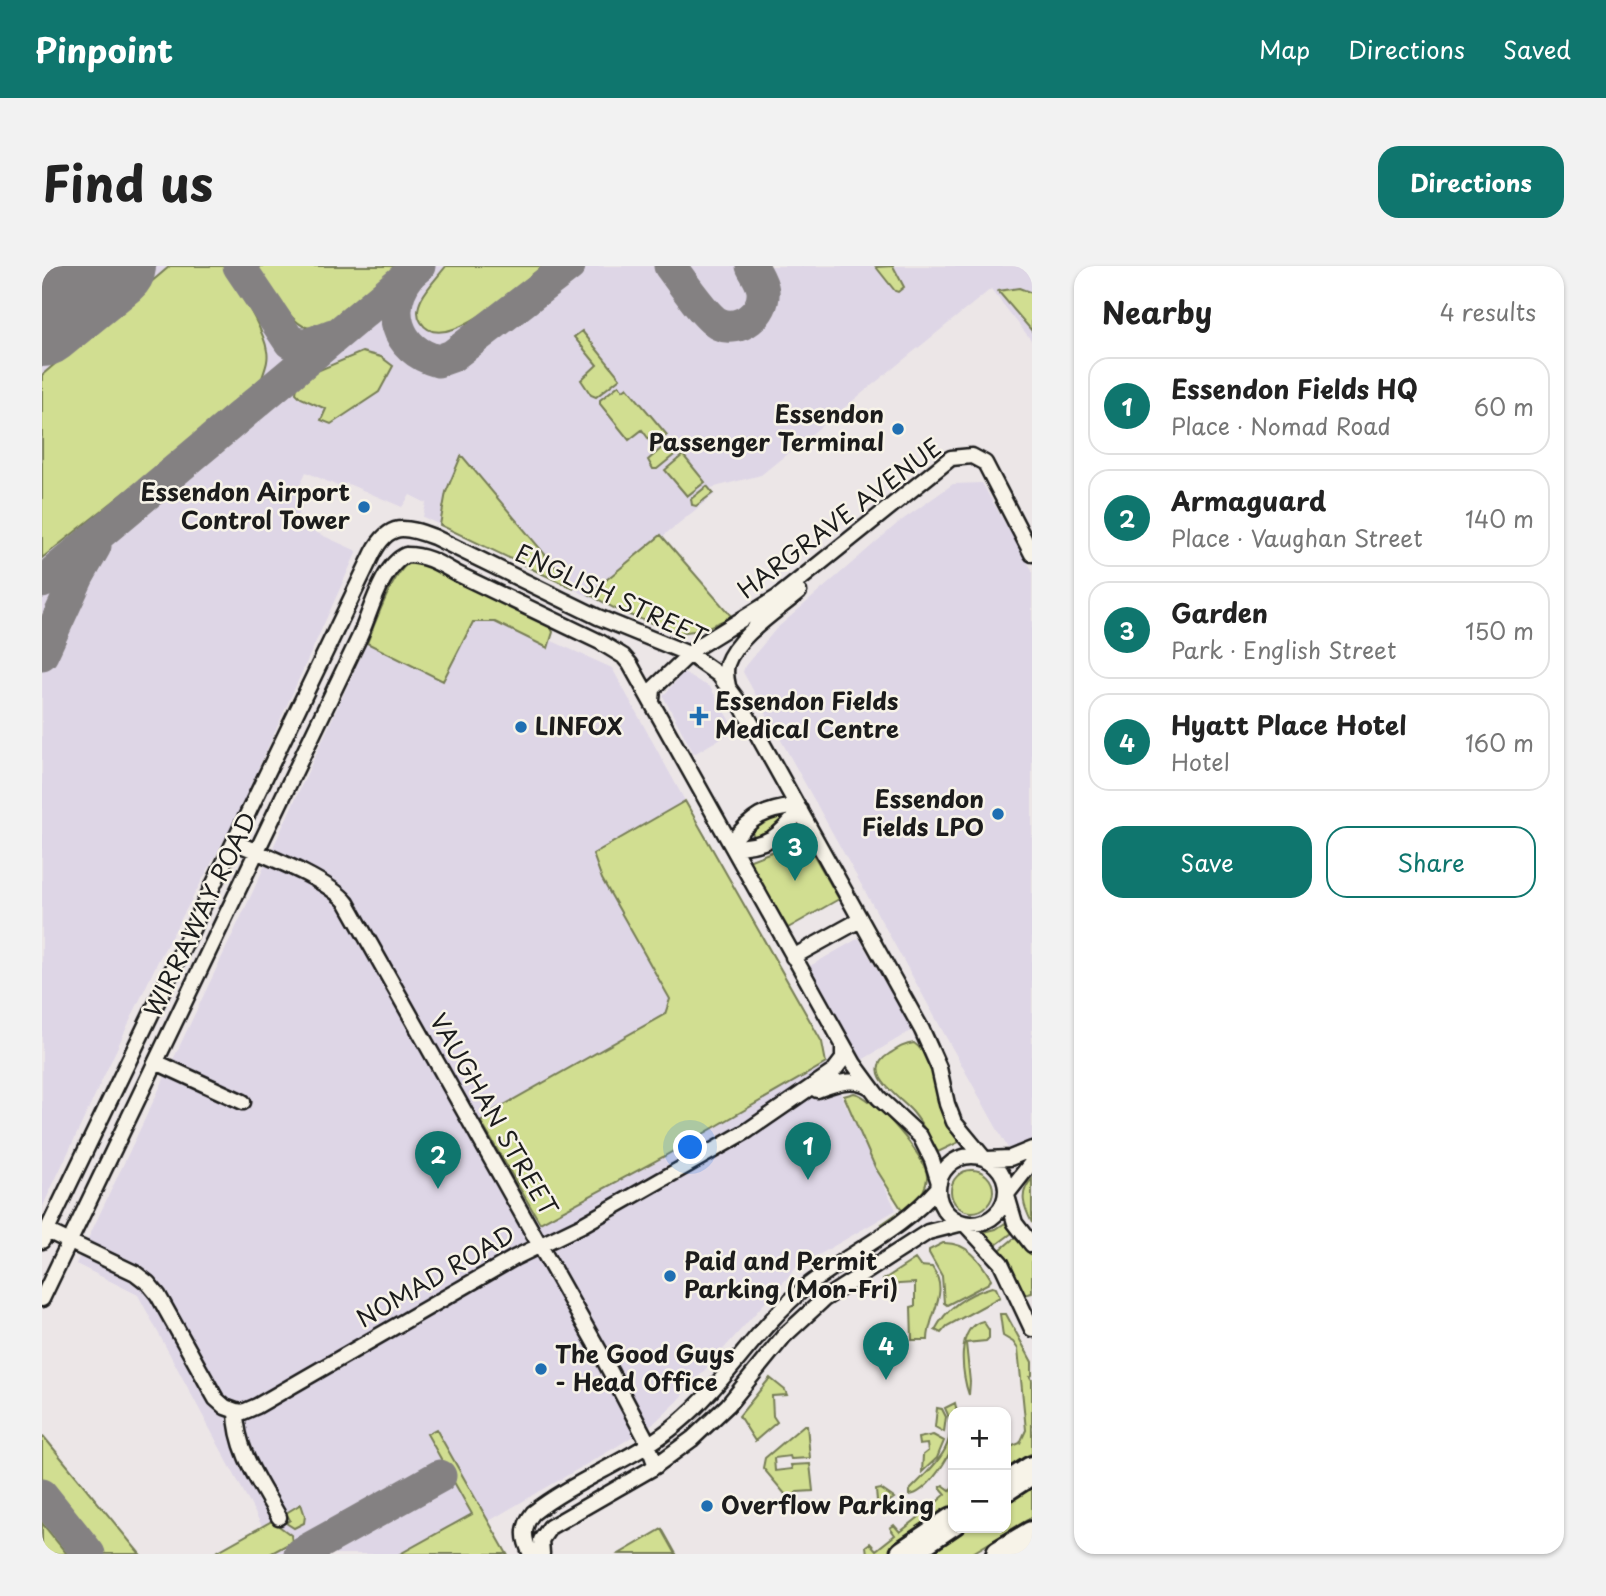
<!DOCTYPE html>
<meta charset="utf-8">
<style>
:root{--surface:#fff;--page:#f2f2f2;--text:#222;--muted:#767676;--line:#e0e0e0;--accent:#0f766e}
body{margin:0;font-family:"Playpen Sans",sans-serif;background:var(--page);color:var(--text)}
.controls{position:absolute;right:21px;bottom:21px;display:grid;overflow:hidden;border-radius:14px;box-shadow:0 2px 5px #0004}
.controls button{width:63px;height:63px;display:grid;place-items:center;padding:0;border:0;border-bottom:2px solid var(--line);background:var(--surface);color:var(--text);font:35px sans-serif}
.you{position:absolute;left:649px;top:882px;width:24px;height:24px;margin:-18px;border:5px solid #fff;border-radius:50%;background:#1a73e8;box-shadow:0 0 0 10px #1a73e833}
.badge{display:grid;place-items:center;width:46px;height:46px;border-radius:50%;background:var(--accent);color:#fff;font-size:23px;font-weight:700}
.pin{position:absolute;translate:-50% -58px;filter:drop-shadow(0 2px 4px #0008)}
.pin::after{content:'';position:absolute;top:37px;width:24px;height:21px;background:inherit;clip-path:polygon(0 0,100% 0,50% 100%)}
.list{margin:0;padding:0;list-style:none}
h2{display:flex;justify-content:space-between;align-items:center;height:91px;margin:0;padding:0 28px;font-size:30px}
h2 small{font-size:23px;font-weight:400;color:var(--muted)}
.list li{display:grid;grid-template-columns:46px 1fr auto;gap:21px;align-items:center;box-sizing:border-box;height:98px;margin:0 14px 14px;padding:0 14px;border:2px solid var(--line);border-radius:21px}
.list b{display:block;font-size:26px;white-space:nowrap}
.list p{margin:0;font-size:23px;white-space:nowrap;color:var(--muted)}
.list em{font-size:23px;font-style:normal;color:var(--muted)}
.actions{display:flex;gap:14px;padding:21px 28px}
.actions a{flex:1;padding:16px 0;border:2px solid var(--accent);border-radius:21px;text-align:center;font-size:24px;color:var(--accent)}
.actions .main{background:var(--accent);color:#fff}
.map{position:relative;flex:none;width:990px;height:1288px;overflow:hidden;border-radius:21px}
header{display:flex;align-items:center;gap:42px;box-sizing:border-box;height:98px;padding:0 35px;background:var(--accent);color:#fff}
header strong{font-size:33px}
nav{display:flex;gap:38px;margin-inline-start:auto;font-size:24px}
.intro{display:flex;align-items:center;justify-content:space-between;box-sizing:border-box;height:168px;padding:0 42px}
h1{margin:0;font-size:49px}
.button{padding:18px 32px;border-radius:21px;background:var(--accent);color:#fff;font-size:24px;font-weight:700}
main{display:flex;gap:42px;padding:0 42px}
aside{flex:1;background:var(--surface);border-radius:21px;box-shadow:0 2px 5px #0004}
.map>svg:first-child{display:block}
.built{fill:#ded6e6}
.green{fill:#d1de91;stroke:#767d56;stroke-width:2}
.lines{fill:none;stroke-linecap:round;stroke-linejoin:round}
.taxiway{stroke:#848182;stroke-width:33}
.runway{stroke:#848182;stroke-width:86}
.street-casing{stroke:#1c1c1c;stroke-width:19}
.highway-casing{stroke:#1c1c1c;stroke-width:32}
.street{stroke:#f7f3e8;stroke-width:14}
.highway{stroke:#f7f3e8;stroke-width:26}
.poi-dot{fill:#1f6fb2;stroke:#f7f3e8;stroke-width:2.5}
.labels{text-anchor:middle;stroke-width:5;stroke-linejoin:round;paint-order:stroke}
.poi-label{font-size:24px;font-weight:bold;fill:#1c1c1c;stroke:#f7f3e8;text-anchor:start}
.street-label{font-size:24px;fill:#1c1c1c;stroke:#f7f3e8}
</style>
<header>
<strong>Pinpoint</strong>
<nav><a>Map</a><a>Directions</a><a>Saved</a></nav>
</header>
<div class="intro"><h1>Find us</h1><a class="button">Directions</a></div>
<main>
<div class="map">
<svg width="990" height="1288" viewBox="0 0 990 1288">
<rect width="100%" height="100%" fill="#ece6e7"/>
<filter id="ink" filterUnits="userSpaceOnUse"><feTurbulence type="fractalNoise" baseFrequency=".0143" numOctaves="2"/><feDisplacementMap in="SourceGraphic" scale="14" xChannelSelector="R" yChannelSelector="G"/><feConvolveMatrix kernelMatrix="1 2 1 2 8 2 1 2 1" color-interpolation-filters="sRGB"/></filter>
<g filter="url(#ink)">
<path class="built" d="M0,0H990V75L949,23L719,209L669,222L673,228L621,270L642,295L579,346L381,251L384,237L368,229L360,241L304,217L300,222L264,206L255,226L263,233L253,257L315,285L192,556L116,695L0,942Z
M940,217L990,304V880L968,886L701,406L703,400L734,363L856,257L911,218Z
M431,356H453L506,382L510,375L570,402L681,604L780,776L784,797L854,944L754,1002L634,1136L613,1156L574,1181L447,1255L465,1288H171L220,1260L96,1029L34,998L206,636L325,377L401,415Z
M641,407L668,421L693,464L652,488L621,430Z
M817,672L870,764L820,794L768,700Z
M0,1169L2,1171L98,1288H0Z"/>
<path class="green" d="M128,0H182C194,21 222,62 225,85C227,94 223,103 220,112L110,205L0,292V109Z
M213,0H366C344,18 290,74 261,60C245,52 224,15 213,0Z
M404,0H501C481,15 401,93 379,56C367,38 394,14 404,0Z
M851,0L862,21L856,26L853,25L834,1Z
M977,22L990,27V65L956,25Z
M540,65L578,112L554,131L549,129L539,114L555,99L532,71Z
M320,86L339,91L351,100L337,126L289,158L279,154L284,143L259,132L254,127L255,121L275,105Z
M577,119L581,124L585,121L625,169L612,180L600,164L587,174L558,138V134Z
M629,174L637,185L615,203H611L606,194Z
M641,189L663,216L645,230L623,204Z
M419,190L421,191L532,323L398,259L404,226Z
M665,220L671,227L654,240L650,239L649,233Z
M619,269L690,351L659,364L637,367L579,346L547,328Z
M370,295L380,296L507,358L511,366L506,382L453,356H431L401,415L325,377C333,358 352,302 370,295Z
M643,535L780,776L784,797L621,891L498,957L439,856L446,848L623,748L628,733L560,613L551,588Z
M736,547L742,558L715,575L707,562Z
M758,565L797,633L746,662L706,595L732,585Z
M872,777C897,794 893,849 917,876L896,886C888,872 880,856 869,844C856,830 818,806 847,788C855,783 862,778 872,777Z
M812,827C830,829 887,892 885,912C883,935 859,947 842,960L840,958L860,944L833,901L802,830Z
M909 925a21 21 0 1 1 42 0a21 21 0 1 1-42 0Z
M990,913V957C982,941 976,927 990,913Z
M963,957L970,967L954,979L942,966L954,963Z
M971,973H974L990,990V1027L982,1029L970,1002L958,984Z
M901,977C925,976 938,994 949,1013L947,1017L905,1039L902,1037L900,1010L887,987V984Z
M873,993L878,1000L890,1001C909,1028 886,1047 886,1074H870L869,1041L873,1040V1017L842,1019L841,1014Z
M950,1021L954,1022L958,1031L905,1060L899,1067L893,1064C905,1041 925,1028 950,1021Z
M958,1048H964L990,1096V1109L988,1111L990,1114V1187L964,1204L966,1182L978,1177L984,1164L976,1083L971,1076L961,1070Z
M941,1055L947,1064V1072L944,1075L924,1077L928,1116L927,1129C920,1110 913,1061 941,1055Z
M728,1112L743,1124L745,1129L730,1130L731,1150L735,1156L713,1175L697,1150Z
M913,1137L915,1146H911C911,1155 912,1166 911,1175C909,1191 884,1228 867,1229V1225C889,1202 921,1178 903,1142Z
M895,1142L900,1143L904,1151L902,1166L893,1161Z
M762,1159H765L768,1192L749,1193L748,1190L732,1192L733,1205L750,1203L749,1199L768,1198L771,1225L755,1226L748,1234L721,1202L723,1192Z
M394,1163L465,1288H358L430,1248L385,1168Z
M891,1169L902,1175L895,1192L880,1206L881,1189L886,1185L885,1178L877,1179L876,1172Z
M2,1171L98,1288H60L0,1213V1173Z
M990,1216V1251L929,1288H880L920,1262H964V1233Z
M901,1219L908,1224L911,1220V1241L847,1288H825L824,1280L828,1277L834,1284L853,1269L848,1262L852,1259L858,1266L877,1251L872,1243L875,1240L881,1248L904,1228L898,1221Z
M839,1223L852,1232L839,1241L835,1235L834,1224Z
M259,1238L263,1250L262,1257L252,1262L244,1257L248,1254L244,1247Z
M230,1255L249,1269L250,1276L228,1288H171Z
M0,1257L25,1288H0Z
M620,1263L634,1288H577Z"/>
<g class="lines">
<path class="taxiway" d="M197,0L248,76L265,79L291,69
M628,0C638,13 664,52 677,58C698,67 723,47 721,25C720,16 714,8 710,0
M368,8C342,41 353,84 396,95L410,90L527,0
M0,316L377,0
M0,388L36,310L53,280
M0,1229L47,1288
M258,1288L398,1210"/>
<path class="runway" d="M0,58L71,0"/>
<defs>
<path id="street" d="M364,289C385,289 398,298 416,308L558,376L581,390L588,398L812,798L837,832L878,870L890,894L897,917
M686,420C684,412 683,406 685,398C694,371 736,344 757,326
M610,434L611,423L655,381L736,331L909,192L930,190L943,197L990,288
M192,576C222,589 286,613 305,637L559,1088L604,1173L614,1200
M689,577C710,550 722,544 755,540
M691,581C725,580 738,571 758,544
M751,691L818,654
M114,796L201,836
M775,824C793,818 810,810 828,821
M896 924a34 34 0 1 1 68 0a34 34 0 1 1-68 0Z
M945,893L968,892L990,883
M965,928L990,896
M965,930L973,957L990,979
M923,958L959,997L990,1063
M5,965L93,1007L106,1017L116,1029L174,1133L183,1141L194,1145C194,1185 218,1217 237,1251
M0,975L331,287C347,256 363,260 392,271L556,351L647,388L677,409L699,439L880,764L897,802L905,838L912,856L941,891
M0,1033L317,372C328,349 339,300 364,289
M194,1145L201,1146L215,1140L472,992L540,959L705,865L791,806L801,793V780
M489,1288C481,1273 480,1261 491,1247C536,1212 592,1194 636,1157C684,1117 715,1061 764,1021C809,985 857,967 896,922
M500,1288L499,1274L508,1261L609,1203L650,1173L686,1139L742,1070L782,1033L886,966L921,957"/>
<path id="highway" d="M964,1221L990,1204
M862,1288L911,1255
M958,1288L990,1269"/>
</defs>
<use href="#street" class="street-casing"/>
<use href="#highway" class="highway-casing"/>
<use href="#street" class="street"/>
<use href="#highway" class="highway"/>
</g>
</g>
<g class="poi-dot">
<circle cx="856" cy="163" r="7"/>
<circle cx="322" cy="241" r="7"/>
<path d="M653.5 439.5h7v7h7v7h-7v7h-7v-7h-7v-7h7z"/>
<circle cx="479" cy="461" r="7"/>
<circle cx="956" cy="548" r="7"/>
<circle cx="628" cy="1010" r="7"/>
<circle cx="499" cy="1103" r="7"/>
<circle cx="665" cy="1240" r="7"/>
</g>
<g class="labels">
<g class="poi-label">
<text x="842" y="157" text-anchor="end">Essendon<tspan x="842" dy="28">Passenger Terminal</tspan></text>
<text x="308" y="235" text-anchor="end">Essendon Airport<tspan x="308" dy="28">Control Tower</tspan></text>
<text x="673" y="444">Essendon Fields<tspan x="673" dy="28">Medical Centre</tspan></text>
<text x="493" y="469">LINFOX</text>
<text x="942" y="542" text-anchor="end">Essendon<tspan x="942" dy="28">Fields LPO</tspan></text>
<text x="642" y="1004">Paid and Permit<tspan x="642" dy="28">Parking (Mon-Fri)</tspan></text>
<text x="513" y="1097">The Good Guys<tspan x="513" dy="28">- Head Office</tspan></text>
<text x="679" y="1248">Overflow Parking</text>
</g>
<g class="street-label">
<text transform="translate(798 253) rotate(-37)" y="8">HARGRAVE AVENUE</text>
<text transform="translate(569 330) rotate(25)" y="8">ENGLISH STREET</text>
<text transform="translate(159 649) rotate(-64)" y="8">WIRRAWAY ROAD</text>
<text transform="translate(451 849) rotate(60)" y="8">VAUGHAN STREET</text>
<text transform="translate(394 1011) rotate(-30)" y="8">NOMAD ROAD</text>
</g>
</g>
</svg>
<div class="controls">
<button>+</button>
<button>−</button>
</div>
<div class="you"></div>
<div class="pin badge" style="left:766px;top:914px">1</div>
<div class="pin badge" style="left:396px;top:923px">2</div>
<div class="pin badge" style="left:753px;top:615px">3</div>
<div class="pin badge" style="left:844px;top:1114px">4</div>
</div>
<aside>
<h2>Nearby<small>4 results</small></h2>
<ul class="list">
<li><span class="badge">1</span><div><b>Essendon Fields HQ</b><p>Place · Nomad Road</p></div><em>60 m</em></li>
<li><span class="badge">2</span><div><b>Armaguard</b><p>Place · Vaughan Street</p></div><em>140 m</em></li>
<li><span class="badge">3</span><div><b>Garden</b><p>Park · English Street</p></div><em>150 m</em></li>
<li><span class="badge">4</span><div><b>Hyatt Place Hotel</b><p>Hotel</p></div><em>160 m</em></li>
</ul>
<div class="actions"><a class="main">Save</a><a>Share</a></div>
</aside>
</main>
